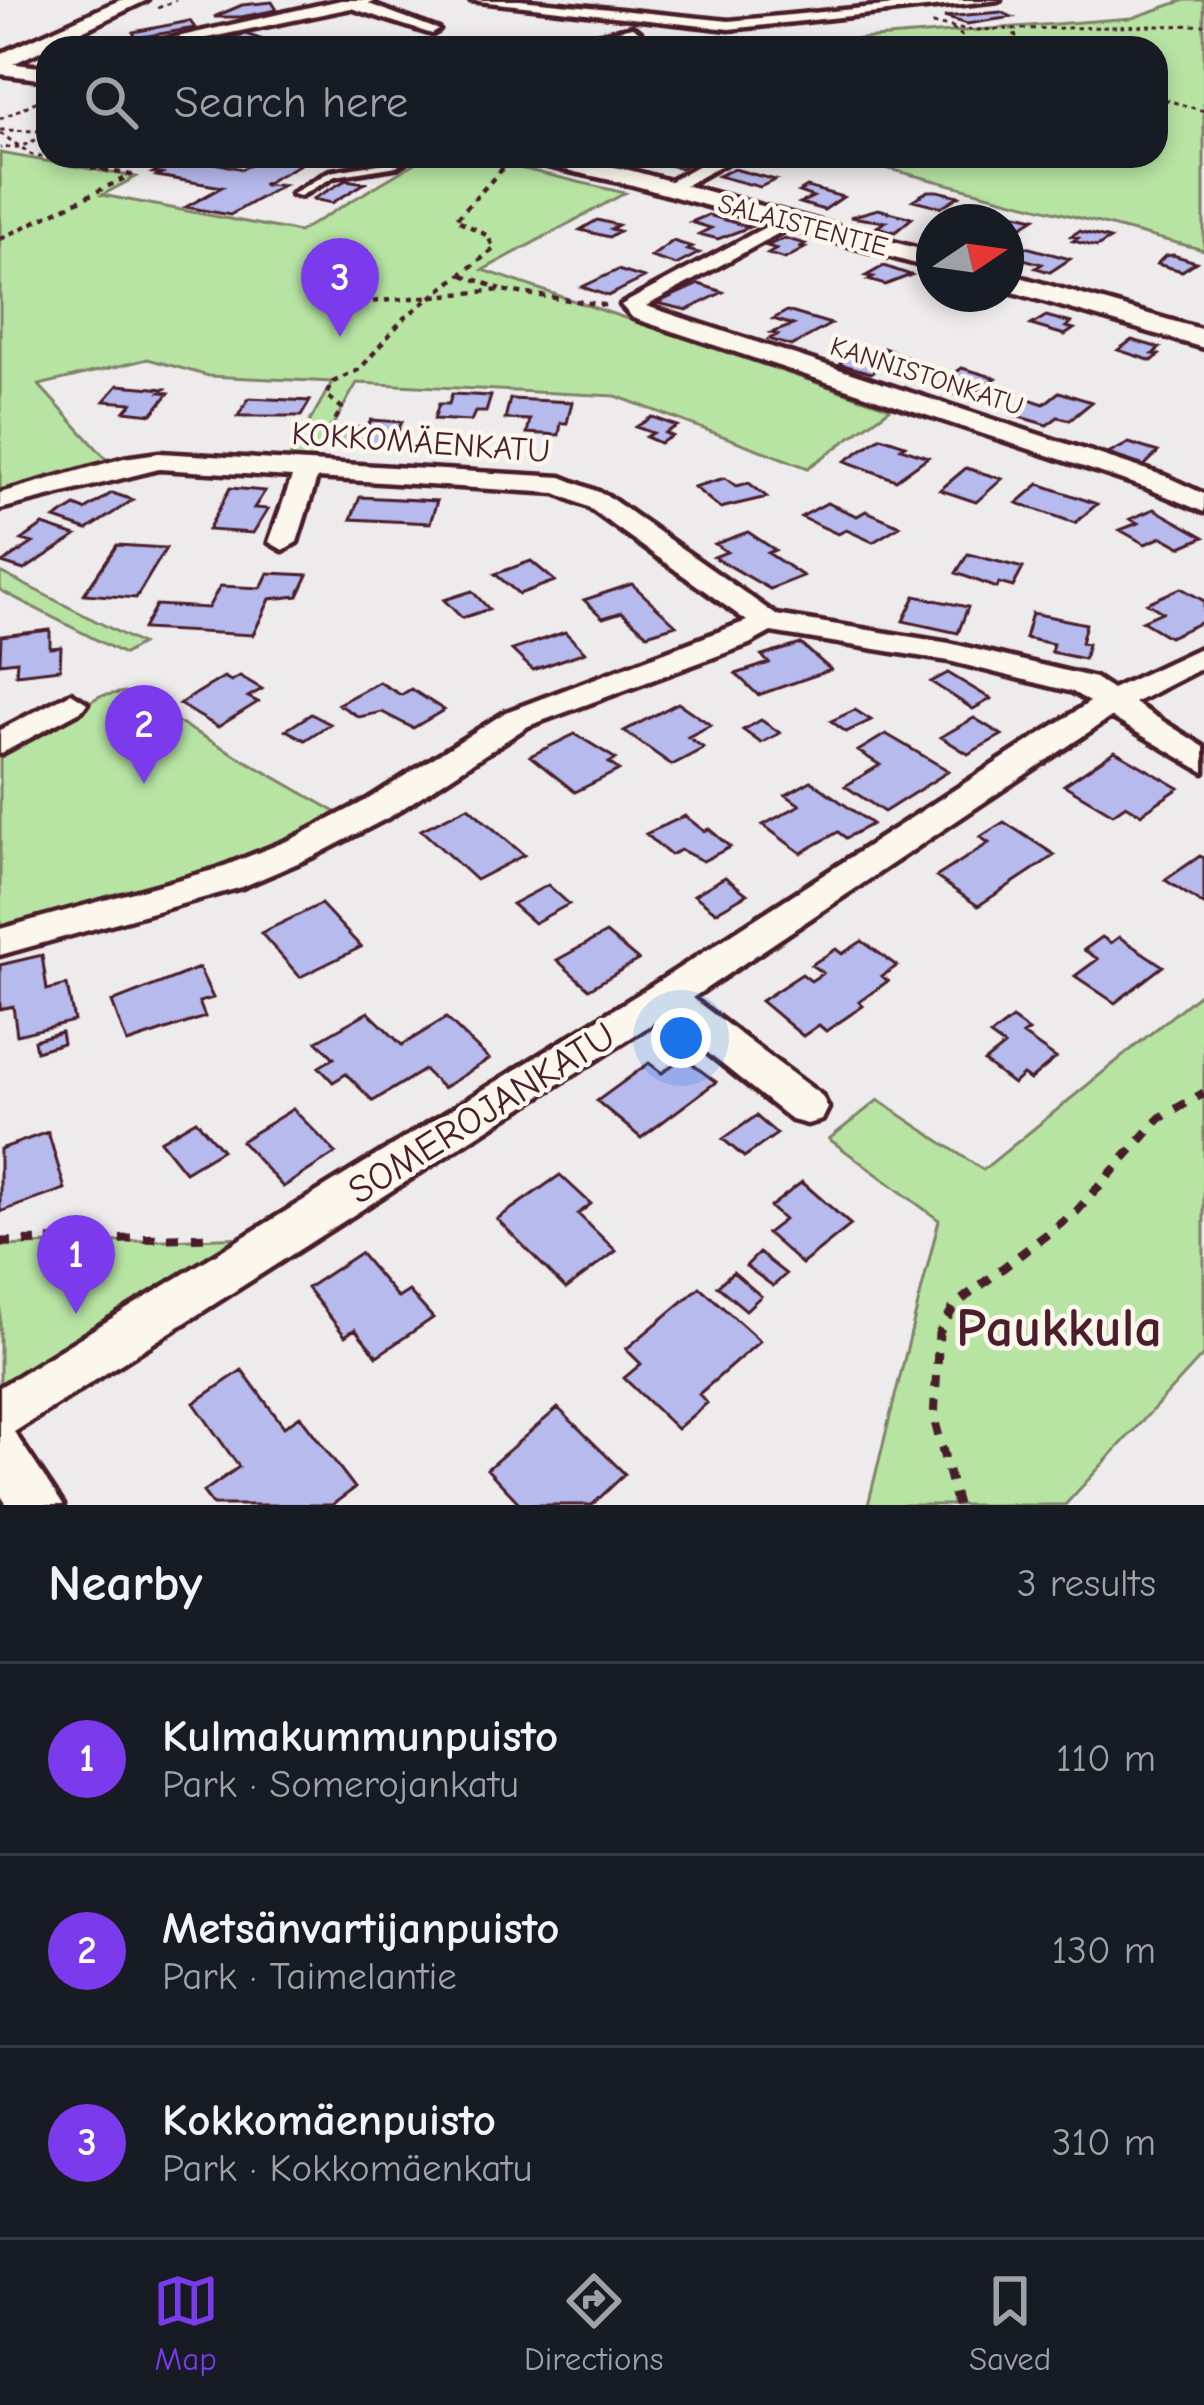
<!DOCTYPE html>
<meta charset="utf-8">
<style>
:root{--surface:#171b24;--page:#20242c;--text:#f1f3f6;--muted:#9ea1a6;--line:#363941;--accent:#7c3aed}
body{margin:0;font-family:"Comic Neue",sans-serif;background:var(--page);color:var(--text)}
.compass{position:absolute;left:916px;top:204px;width:108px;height:108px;border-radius:50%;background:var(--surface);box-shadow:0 6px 18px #0003;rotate:77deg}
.you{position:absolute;left:681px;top:1038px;width:42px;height:42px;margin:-30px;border:9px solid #fff;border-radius:50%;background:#1a73e8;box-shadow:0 0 0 18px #1a73e833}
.badge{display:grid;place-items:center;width:78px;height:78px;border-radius:50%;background:var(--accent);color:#fff;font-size:39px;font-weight:700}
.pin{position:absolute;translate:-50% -99px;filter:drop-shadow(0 3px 6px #0008)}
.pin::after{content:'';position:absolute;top:63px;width:42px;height:36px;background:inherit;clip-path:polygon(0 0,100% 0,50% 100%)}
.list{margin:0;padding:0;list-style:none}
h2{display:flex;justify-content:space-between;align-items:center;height:156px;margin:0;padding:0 48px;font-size:51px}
h2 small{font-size:39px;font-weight:400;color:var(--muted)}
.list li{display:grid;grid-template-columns:78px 1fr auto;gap:36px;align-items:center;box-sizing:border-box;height:192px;padding:0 48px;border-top:3px solid var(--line)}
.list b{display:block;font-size:45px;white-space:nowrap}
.list p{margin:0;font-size:39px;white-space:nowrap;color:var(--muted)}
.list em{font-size:39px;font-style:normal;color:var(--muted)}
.icon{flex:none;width:66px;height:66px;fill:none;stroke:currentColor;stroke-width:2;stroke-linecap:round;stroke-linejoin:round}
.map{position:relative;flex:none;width:1204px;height:1505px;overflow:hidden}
.search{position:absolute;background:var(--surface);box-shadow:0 6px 18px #0003;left:36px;right:36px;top:36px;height:132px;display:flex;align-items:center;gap:30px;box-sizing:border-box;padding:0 42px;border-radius:36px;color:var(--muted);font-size:45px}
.sheet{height:732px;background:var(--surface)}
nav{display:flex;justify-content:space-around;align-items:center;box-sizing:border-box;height:168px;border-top:3px solid var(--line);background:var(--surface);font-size:33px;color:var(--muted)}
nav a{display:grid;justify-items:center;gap:6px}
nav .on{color:var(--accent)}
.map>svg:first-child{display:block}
.green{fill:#b7e4a3;stroke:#808267;stroke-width:3}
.building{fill:#b7baec;stroke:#4a1f2b;stroke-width:3}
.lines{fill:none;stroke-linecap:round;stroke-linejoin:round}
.service-casing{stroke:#4a1f2b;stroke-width:10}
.minor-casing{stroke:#4a1f2b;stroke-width:9}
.tertiary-casing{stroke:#4a1f2b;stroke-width:9}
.secondary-casing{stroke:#4a1f2b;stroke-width:9}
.path-far2{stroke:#4a1f2b;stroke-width:3;stroke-dasharray:4.5 4.5;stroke-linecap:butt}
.path-far1{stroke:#4a1f2b;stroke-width:4.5;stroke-dasharray:6 6;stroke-linecap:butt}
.path{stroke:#4a1f2b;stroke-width:9;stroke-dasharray:12 12;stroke-linecap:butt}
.service{fill:#fbf7ec;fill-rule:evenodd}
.minor{fill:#fbf7ec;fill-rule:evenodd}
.tertiary{fill:#fbf7ec;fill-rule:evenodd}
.secondary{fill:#fbf7ec;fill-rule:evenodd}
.labels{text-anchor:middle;stroke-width:9;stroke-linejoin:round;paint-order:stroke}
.far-street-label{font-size:27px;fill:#4a1f2b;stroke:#fbf7ec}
.street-label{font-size:33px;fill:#4a1f2b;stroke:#fbf7ec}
.near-street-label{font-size:39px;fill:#4a1f2b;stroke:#fbf7ec}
.near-district-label{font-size:54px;font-weight:bold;fill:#4a1f2b;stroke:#fbf7ec}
</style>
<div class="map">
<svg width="1204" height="1505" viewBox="0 0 1204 1505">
<rect width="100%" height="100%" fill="#edebec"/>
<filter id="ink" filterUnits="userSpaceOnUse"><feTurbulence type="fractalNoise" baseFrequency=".00833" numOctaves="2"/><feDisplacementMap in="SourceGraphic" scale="24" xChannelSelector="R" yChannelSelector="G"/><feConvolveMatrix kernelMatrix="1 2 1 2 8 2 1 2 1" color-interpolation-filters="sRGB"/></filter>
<g filter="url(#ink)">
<path class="green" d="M1185,0H1204V250L839,156H1156V48H745L1132,18Z
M0,153L136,177L102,195L299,232L427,156H469L625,193L483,270L891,408L808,468L616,396L357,383L311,463L287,462L332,382L209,376L148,359L39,385L110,463L0,494Z
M0,572L141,644L124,654L0,590Z
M125,692L341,815L208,870L0,927V754L100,696Z
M1204,990V1354L1065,1505H868L939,1220L829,1139L878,1100L983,1170Z
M276,1236L0,1399V1246Z"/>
<path class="building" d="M272,2L277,10L241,17H214L242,5Z
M1001,12L1012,17L967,24L944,17Z
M190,21L195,28L136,38L133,32Z
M246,34L271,43L251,48L222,39Z
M658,39L680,45L628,48L621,41Z
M56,156L192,158L242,169L263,158L259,156H385L383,162L306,161L262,185H283L230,215L186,207L222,187L157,176L161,174L153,173L159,170Z
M631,156H686L683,158L695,160L681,168Z
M734,169L775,180L760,187L718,176Z
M346,180L365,183L332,203L313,199Z
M807,187L843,197L824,210L800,203L813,197L799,192Z
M928,191H938L959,196L941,207L913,200Z
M878,209L912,218L895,232L877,227L885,222L850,217Z
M1001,212L1012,213L1035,218L1019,228L994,221Z
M708,215L750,227L718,239L699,234L711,228L691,222Z
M597,220L618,225L611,229L619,231L609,237L580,230Z
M1079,231L1110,239L1097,247L1073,241L1078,238L1071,236Z
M784,238L805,244L800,247L805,248L785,259L768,254L777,249L767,246Z
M673,241L692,247L687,250L699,253L676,265L651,257Z
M1026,247L1070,259L1050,272L1036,268L1042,264L1012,256Z
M1165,256L1173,255L1196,262L1182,271L1157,264Z
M884,266L911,275L885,285L868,280L873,277L866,276Z
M618,270L644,278L608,296L582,287Z
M699,284L723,292L687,310L657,303Z
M967,294H975L996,300L976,308L954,301Z
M787,311L807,317L831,324L791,346L769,339L777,335L771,333L793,325L773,319Z
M1046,316L1071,323L1066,327L1074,329L1065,335L1031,325Z
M1132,340L1160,348L1153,354L1159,355L1152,361L1118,350Z
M883,348L904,355L871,373L840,364L851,352L871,356Z
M962,368L996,378L968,397L933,389Z
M118,385L165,389L161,392L169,393L152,414L125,411L132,403L104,401Z
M1059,392L1092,402L1070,420L1058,417L1047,425L1013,415L1026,398L1044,404Z
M452,394L491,396L486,412H475L471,421L434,419L439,404H449Z
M249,398L310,401L301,416H238Z
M510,399L572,402L567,423H561L559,435L527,433L530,420L505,419Z
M652,417L677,426L665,433L672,436L660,443L646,437L653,433L636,427Z
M371,420L402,422L390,447L334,443L343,427L367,428Z
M881,437L905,445L901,448L928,457L896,480L845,461Z
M1129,443L1158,452L1144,466L1108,454Z
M966,468L1002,479L976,502L940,490Z
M725,478L736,486L749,483L767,497L720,508L694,487Z
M1039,484L1097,504L1075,523L1017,503Z
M230,488L265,491L254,508L268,509L253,533L208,530Z
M112,493L133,500L87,530L55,519L75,506L85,510Z
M360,497L437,501L430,523L351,519Z
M827,503L857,516L866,511L900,526L873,542L846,530L838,534L801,517Z
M1154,509L1204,537L1181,547L1162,537L1145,544L1120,530L1138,523L1130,519Z
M43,525L76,536L24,570L2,563L33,543L22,540Z
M748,532L775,550L768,553L803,576L770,589L714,557L727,552L715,544Z
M117,545L166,548L136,598L84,594Z
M968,554L1023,568L1013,587L999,583L997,588L956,573Z
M531,561L555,581L519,594L495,574Z
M268,573L308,575L298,596L270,599L253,635L143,629L156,605L208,608L220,586L261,588Z
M632,584L676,625L647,634L622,612L603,618L584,600Z
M1181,588L1204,601V621L1169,637L1142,621L1162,612L1147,603Z
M472,591L489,609L462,618L444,600Z
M915,596L968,607L958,633L903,621Z
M1032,613L1086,624L1081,643L1088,644L1084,659L1051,652L1053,644L1025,638Z
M50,630V648L61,647L60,669L16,674L17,661L0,663L1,636Z
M565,632L585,652L533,670L512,650Z
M801,644L831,670L758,695L736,674L769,663L762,656Z
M948,673L991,699L973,709L931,682Z
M240,676L262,689L248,697L258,702L218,727L179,704L224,677L231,681Z
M379,682L401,695L411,689L444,710L413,728L382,712L359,717L338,704Z
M678,703L711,725L688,737L704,748L672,765L624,731Z
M855,710L871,720L846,732L831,721Z
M311,714L330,724L305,740L286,730Z
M974,718L1002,735L968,754L941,737Z
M761,720L780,733L761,743L743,730Z
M575,734L616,759L609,763L619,770L575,792L530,756Z
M886,734L949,771L884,812L845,786L880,765L858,751Z
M1115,751L1179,788L1141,814L1126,805L1113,814L1064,785Z
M811,781L872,824L846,838L838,832L801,853L763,825L800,805L786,795Z
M468,807L524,855L476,880L421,830Z
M685,816L704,831L709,829L730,847L703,861L681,850L670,855L646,834Z
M1004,822L1055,855L978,906L936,877L989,843L980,837Z
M1200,856L1204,858V905L1165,880Z
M725,877L747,894L716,912L694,895Z
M548,885L569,904L534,923L512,904Z
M321,904L361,947L300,977L261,933Z
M606,933L638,960L589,989L557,960Z
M1102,937L1111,943L1119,937L1163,966L1115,1003L1075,976L1098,959L1084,950Z
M862,941L897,966L882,976L888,981L859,1002L863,1006L826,1031L819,1025L803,1036L761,1001L802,974L811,981L823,973L811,965L836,949L842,954Z
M42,955L47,990L67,985L74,1021L17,1035L13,1006L0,1009V965Z
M199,968L213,998L199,1002L205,1017L127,1043L112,1002Z
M368,1012L402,1045L446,1018L489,1059L443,1088L424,1070L373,1101L346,1074L333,1082L319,1067L334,1058L317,1041Z
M1012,1019L1029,1031L1023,1035L1056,1058L1030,1080L1023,1075L1013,1084L984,1062L1004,1046L990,1036Z
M61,1032L63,1043L36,1051L34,1040Z
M683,1057L716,1082L641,1138L597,1101L649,1063L662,1073Z
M293,1109L336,1153L283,1187L241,1141Z
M756,1116L777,1134L744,1157L723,1139Z
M196,1120L222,1150L185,1172L160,1141Z
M48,1132L65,1189L0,1212V1149Z
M560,1175L591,1204L578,1214L616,1251L566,1289L497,1219Z
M802,1182L851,1225L802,1264L767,1233L784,1220L770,1207Z
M360,1253L398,1298L409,1291L433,1318L377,1356L355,1329L345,1336L307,1288Z
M759,1253L786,1274L773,1286L746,1266Z
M733,1272L761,1296L746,1310L717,1286Z
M700,1287L760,1341L699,1394L707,1403L677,1429L624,1378L641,1364L626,1349Z
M242,1370L284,1427L300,1416L355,1488L332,1505H213L203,1492L239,1467L194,1403Z
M558,1408L625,1474L592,1505H521L487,1469Z"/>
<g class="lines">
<defs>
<path id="service" d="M401,156H413L397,166L335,176L300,196L292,194L329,172L391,162Z"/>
<path id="minor" d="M341,0H376L369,4L439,30L432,34L351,8L159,48H129Z
M470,0H520L729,21L948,0H1000L729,29Z
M632,27L640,32L637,35L573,48H541Z
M715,156H738L674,192L658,188Z
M784,217L801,221L646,306L1165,476L1204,494V512L1147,488L633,318L621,305Z
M159,453L561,477L606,495L776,615L949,643L1095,678L1112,689L1204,646V667L1134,703L1204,747V772L1111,717L692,998L822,1096L828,1108L822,1120L807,1124L792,1120L663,1017L14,1432L63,1505H7L0,1494V1387L650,987L1090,702L1073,692L949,661L771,632L749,644L528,726L391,816L316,855L242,887L0,955V929L217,869L292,839L367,800L506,712L747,621L588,507L556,493L317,478L297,542L283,550L269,542L292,477L159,469L0,509V493L124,458Z
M71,693L87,703L82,710L0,754V730Z"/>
<path id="tertiary" d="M0,62L48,68V80L0,74Z
M521,156H565L633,171L934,253V269L629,184L525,161Z
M1006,273L1204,330V348L1006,290Z"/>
<path id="secondary" d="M120,0H147L0,70V54Z"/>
</defs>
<use href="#service" class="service-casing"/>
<use href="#minor" class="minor-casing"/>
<use href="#tertiary" class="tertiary-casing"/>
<use href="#secondary" class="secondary-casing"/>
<path class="path-far2" d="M158,8L176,0
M932,24L971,30L1204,25
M952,28L972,44L963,48
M972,44L1011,41L1016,36L1011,29
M1156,97L1204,111
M0,119L48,96
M0,130L41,131L42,137L20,147L0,148
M0,133L32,155L105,170
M488,156L507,161
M500,170L507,165"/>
<path class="path-far1" d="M0,239L131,175L90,167
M463,275L501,289
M315,290L358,303L500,290L610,306
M318,451L342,408L326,395L333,382L360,369L404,318L494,249L488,236L456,219L504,167"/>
<path class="path" d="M0,1242L212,1237
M957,1505L934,1418L939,1333L955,1305L1077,1211L1160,1118L1204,1093"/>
<use href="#service" class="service"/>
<use href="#minor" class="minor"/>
<use href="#tertiary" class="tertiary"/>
<use href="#secondary" class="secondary"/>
</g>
</g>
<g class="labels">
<g class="far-street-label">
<text transform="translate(803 225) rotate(15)" y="9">SALAISTENTIE</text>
<text transform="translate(927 376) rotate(18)" y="9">KANNISTONKATU</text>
</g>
<g class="street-label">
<text transform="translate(421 441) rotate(4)" y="12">KOKKOMÄENKATU</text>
</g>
<g class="near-street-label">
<text transform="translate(481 1112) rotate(-32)" y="14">SOMEROJANKATU</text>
</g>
<g class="near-district-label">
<text x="1059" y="1346">Paukkula</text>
</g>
</g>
</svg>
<svg class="compass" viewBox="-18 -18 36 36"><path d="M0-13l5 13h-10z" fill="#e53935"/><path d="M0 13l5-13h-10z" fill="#9ea1a6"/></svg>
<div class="you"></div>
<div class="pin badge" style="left:76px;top:1314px">1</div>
<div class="pin badge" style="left:144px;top:784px">2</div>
<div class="pin badge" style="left:340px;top:337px">3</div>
<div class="search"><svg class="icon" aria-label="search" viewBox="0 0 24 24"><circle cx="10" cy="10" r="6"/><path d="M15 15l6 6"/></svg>Search here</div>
</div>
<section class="sheet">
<h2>Nearby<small>3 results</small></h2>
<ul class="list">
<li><span class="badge">1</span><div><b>Kulmakummunpuisto</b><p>Park · Somerojankatu</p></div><em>110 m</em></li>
<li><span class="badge">2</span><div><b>Metsänvartijanpuisto</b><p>Park · Taimelantie</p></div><em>130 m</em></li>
<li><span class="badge">3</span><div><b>Kokkomäenpuisto</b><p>Park · Kokkomäenkatu</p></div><em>310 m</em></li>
</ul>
</section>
<nav>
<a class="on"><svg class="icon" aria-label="map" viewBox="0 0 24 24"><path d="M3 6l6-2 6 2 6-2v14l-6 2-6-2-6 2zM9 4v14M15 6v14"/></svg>Map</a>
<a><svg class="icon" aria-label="directions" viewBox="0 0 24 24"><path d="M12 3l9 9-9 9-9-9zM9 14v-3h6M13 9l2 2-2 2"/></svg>Directions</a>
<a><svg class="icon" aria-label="saved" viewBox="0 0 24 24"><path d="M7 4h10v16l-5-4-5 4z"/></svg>Saved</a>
</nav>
